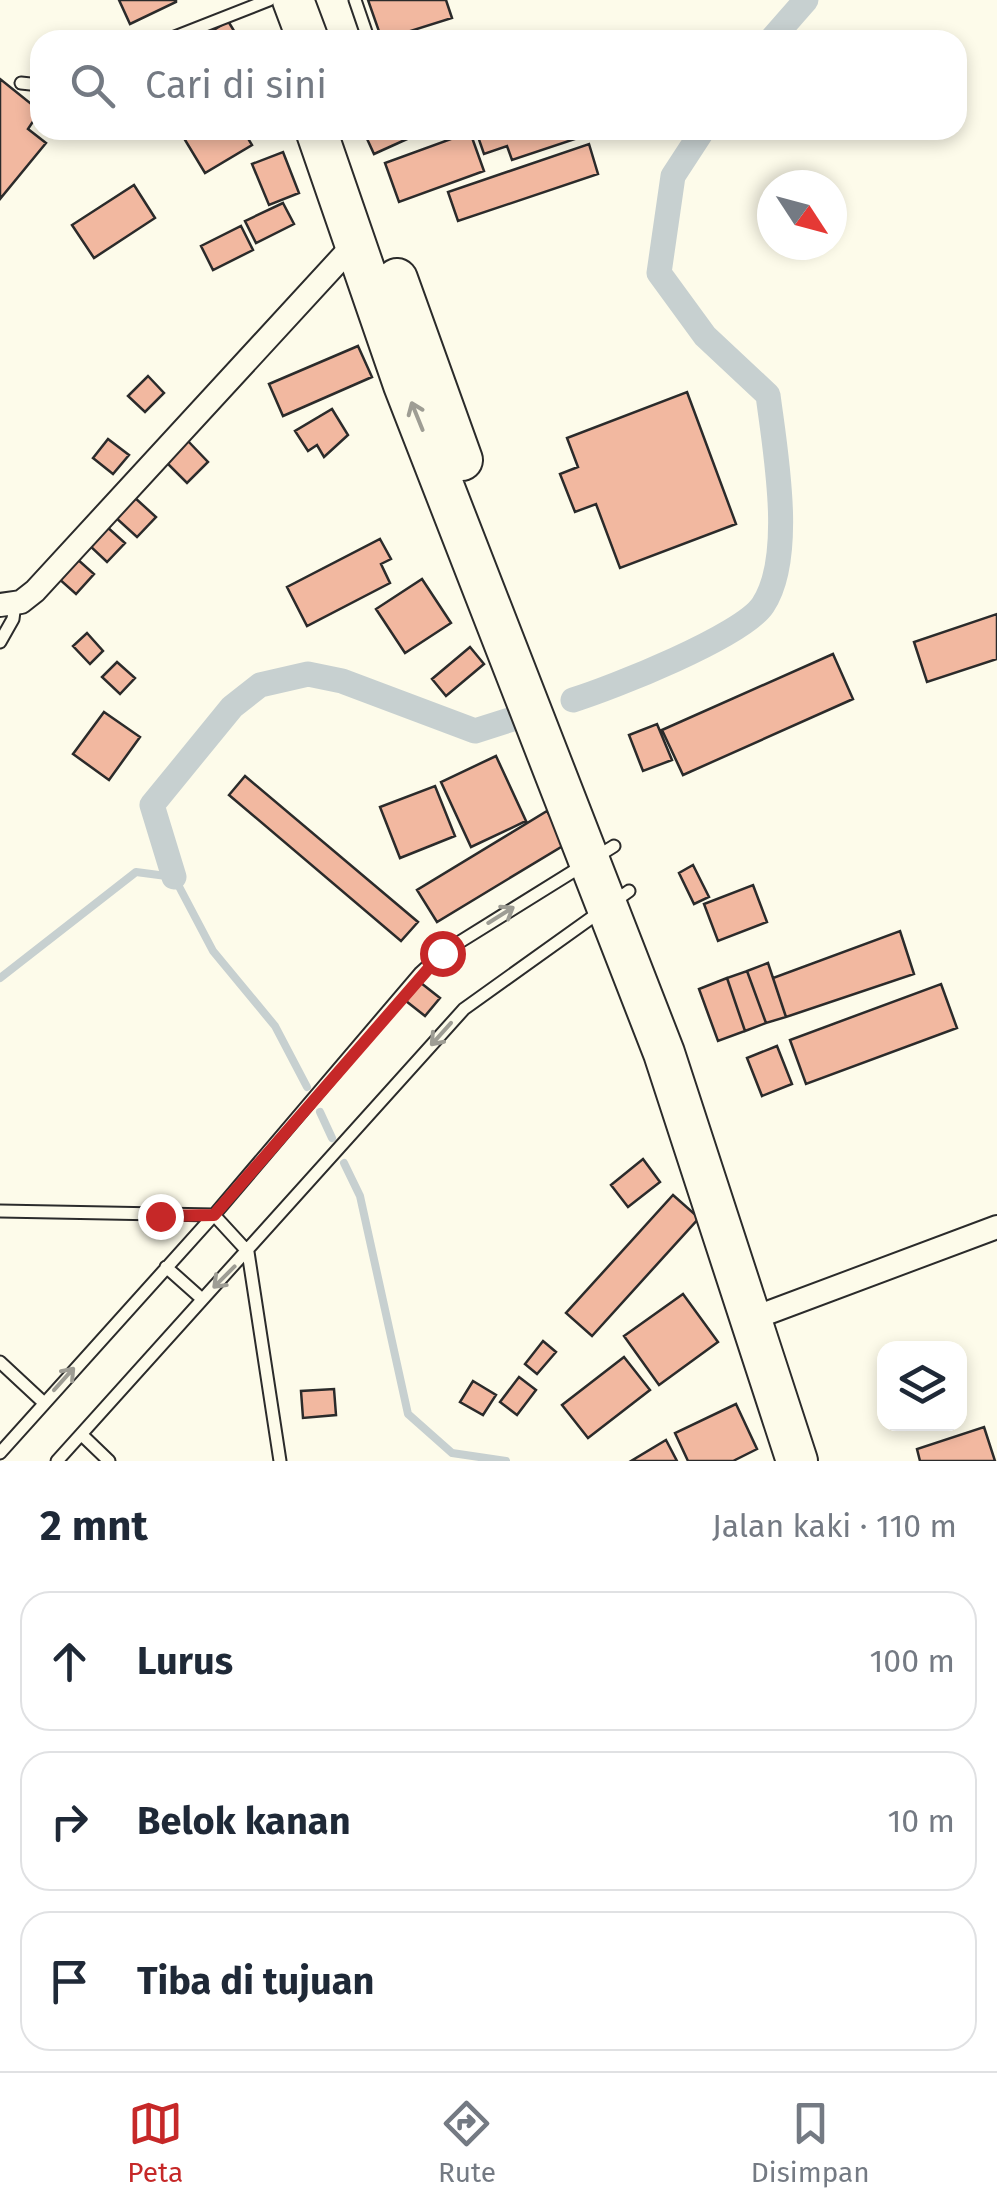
<!DOCTYPE html>
<html lang="id">
<meta charset="utf-8">
<style>
:root{--surface:#fff;--page:#f2f2f3;--text:#1f2937;--muted:#747a83;--line:#e0e1e3;--accent:#c62828}
body{margin:0;font-family:"Fira Sans",sans-serif;background:var(--page);color:var(--text)}
.controls{position:absolute;right:30px;bottom:30px;display:grid;overflow:hidden;border-radius:20px;box-shadow:0 5px 15px #0003}
.controls button{width:90px;height:90px;display:grid;place-items:center;padding:0;border:0;border-bottom:2px solid var(--line);background:var(--surface);color:var(--text);font:50px sans-serif}
.compass{position:absolute;left:757px;top:170px;width:90px;height:90px;border-radius:50%;background:var(--surface);box-shadow:0 5px 15px #0003;rotate:126deg}
.stop{position:absolute;width:30px;height:30px;margin:-22px;border:8px solid #c62828;border-radius:50%;background:#fff}
.stop.end{background:#c62828;border-color:#fff;box-shadow:0 2px 10px #0008}
.list{margin:0;padding:0;list-style:none}
h2{display:flex;justify-content:space-between;align-items:center;height:130px;margin:0;padding:0 40px;font-size:42px}
h2 small{font-size:32px;font-weight:400;color:var(--muted)}
.list li{display:grid;grid-template-columns:65px 1fr auto;gap:30px;align-items:center;box-sizing:border-box;height:140px;margin:0 20px 20px;padding:0 20px;border:2px solid var(--line);border-radius:30px}
.list b{display:block;font-size:38px;white-space:nowrap}
.list em{font-size:32px;font-style:normal;color:var(--muted)}
.icon{flex:none;width:55px;height:55px;fill:none;stroke:currentColor;stroke-width:2;stroke-linecap:round;stroke-linejoin:round}
.map{position:relative;flex:none;width:997px;height:1461px;overflow:hidden}
.search{position:absolute;background:var(--surface);box-shadow:0 5px 15px #0003;left:30px;right:30px;top:30px;height:110px;display:flex;align-items:center;gap:25px;box-sizing:border-box;padding:0 35px;border-radius:30px;color:var(--muted);font-size:38px}
.sheet{height:610px;background:var(--surface)}
nav{display:flex;justify-content:space-around;align-items:center;box-sizing:border-box;height:140px;border-top:2px solid var(--line);background:var(--surface);font-size:28px;color:var(--muted)}
nav a{display:grid;justify-items:center;gap:5px}
nav .on{color:var(--accent)}
.map>svg:first-child{display:block}
.lines{fill:none;stroke-linecap:round;stroke-linejoin:round}
.stream{stroke:#c7d0d0;stroke-width:8}
.canal{stroke:#c7d0d0;stroke-width:25}
.building{fill:#f2b8a0;stroke:#2b2b2b;stroke-width:2.5}
.lane-casing{stroke:#2b2b2b;stroke-width:15}
.street-casing{stroke:#2b2b2b;stroke-width:26}
.highway-casing{stroke:#2b2b2b;stroke-width:44}
.lane{stroke:#fdfbea;stroke-width:11}
.street{stroke:#fdfbea;stroke-width:22}
.highway{stroke:#fdfbea;stroke-width:40}
.oneway{stroke:#9e9d94}
.route{stroke:#c62828;stroke-width:12}
</style>
<div class="map">
<svg width="997" height="1461" viewBox="0 0 997 1461">
<rect width="100%" height="100%" fill="#fdfbea"/>
<g class="lines">
<path class="stream" d="M0,978L136,872L174,877L213,951L275,1026L307,1087
M320,1112L332,1138
M344,1163L360,1196L408,1414L452,1453L506,1461"/>
<path class="canal" d="M771,40L806,0
M573,700C612,688 743,636 763,605C795,557 775,450 768,395L705,336L659,273L673,176L703,130
M174,877L152,805L232,707L260,685L308,674L342,681L475,731L519,717"/>
</g>
<path class="building" d="M119,0H176V2L130,24Z
M368,0H446L452,18L382,40Z
M228,21L239,39L198,40Z
M0,79L40,111L28,129L46,143L0,199Z
M179,130H243L252,145L205,173Z
M363,130H427L374,154Z
M572,130L575,139L512,160L507,146L484,154L476,131Z
M470,132L484,171L399,202L385,163Z
M589,144L598,174L458,221L448,192Z
M283,152L299,193L269,205L252,164Z
M134,185L155,218L94,258L72,225Z
M283,203L294,224L256,243L245,221Z
M241,226L253,250L213,270L201,246Z
M358,346L372,377L283,416L269,384Z
M148,376L164,393L145,412L128,396Z
M687,392L736,524L620,568L596,504L575,512L560,474L578,467L567,438Z
M332,409L348,435L324,457L317,445L308,451L295,431Z
M108,439L129,455L113,474L93,458Z
M187,440L208,462L187,483L166,462Z
M134,497L156,517L137,537L115,517Z
M106,526L125,543L107,562L89,545Z
M380,539L391,559L381,564L390,583L307,626L287,587Z
M76,558L94,574L76,594L58,578Z
M422,579L451,623L405,653L376,609Z
M997,614V659L927,682L914,642Z
M87,633L103,651L90,664L73,646Z
M470,647L484,664L446,696L432,679Z
M833,654L853,699L683,775L662,730Z
M117,662L135,678L120,694L102,677Z
M104,712L140,737L109,780L73,754Z
M657,724L672,760L643,771L629,735Z
M496,756L526,821L471,847L441,782Z
M245,776L418,922L401,941L229,795Z
M435,786L455,836L400,858L380,807Z
M547,811L566,844L437,922L417,890Z
M693,865L709,897L694,904L679,873Z
M753,885L767,922L718,941L704,904Z
M900,931L914,974L786,1017L773,978Z
M768,963L786,1017L766,1023L747,971Z
M747,971L766,1023L745,1031L727,978Z
M727,978L745,1031L718,1041L699,989Z
M421,983L440,998L425,1016L406,1001Z
M941,984L957,1028L806,1084L790,1040Z
M777,1046L792,1084L762,1096L747,1058Z
M643,1159L660,1182L628,1207L611,1185Z
M673,1195L699,1218L592,1336L566,1313Z
M683,1294L718,1342L659,1385L624,1336Z
M543,1341L556,1352L537,1374L525,1364Z
M624,1357L650,1390L588,1438L562,1405Z
M519,1377L536,1390L517,1415L500,1402Z
M473,1381L496,1395L483,1415L460,1402Z
M334,1389L336,1415L303,1418L301,1391Z
M736,1404L757,1449L733,1461H688L675,1433Z
M984,1427L995,1461H920L917,1449Z
M666,1440L677,1461H631Z"/>
<g class="lines">
<defs>
<path id="lane" d="M355,0L367,35
M167,40L269,0
M21,83L40,85
M0,642L13,619L15,604
M0,1211L214,1215L248,1252L280,1461
M166,1267L202,1299
M0,1362L43,1402
M82,1435L109,1461
M0,1453L214,1215L420,973L442,953L614,846
M57,1461L464,1009L629,891"/>
<path id="street" d="M0,605L21,602L35,591L356,242
M770,1312L997,1227"/>
<path id="highway" d="M293,0L308,40
M316,130L404,385L664,1053L797,1461
M397,279L462,460"/>
</defs>
<use href="#lane" class="lane-casing"/>
<use href="#street" class="street-casing"/>
<use href="#highway" class="highway-casing"/>
<use href="#lane" class="lane"/>
<use href="#street" class="street"/>
<use href="#highway" class="highway"/>
</g>
<defs><path id="oneway-shaft" d="M-6 0H5M1.5-3L5.5 0L1.5 3" fill="none" stroke-width="1.6" stroke-linecap="round" stroke-linejoin="round" transform="scale(2.5)"/></defs>
<g class="oneway">
<use href="#oneway-shaft" transform="translate(417 416) rotate(-112)"/>
<use href="#oneway-shaft" transform="translate(501 915) rotate(-32)"/>
<use href="#oneway-shaft" transform="translate(441 1034) rotate(132)"/>
<use href="#oneway-shaft" transform="translate(224 1277) rotate(135)"/>
<use href="#oneway-shaft" transform="translate(64 1379) rotate(-48)"/>
</g>
<g class="lines">
<path class="route" d="M160,1216L214,1215L442,953"/>
</g>
</svg>
<div class="controls">
<button><svg class="icon" aria-label="layers" viewBox="0 0 24 24"><path d="M12 4l9 5-9 5-9-5zM3 14l9 5 9-5"/></svg></button>
</div>
<svg class="compass" viewBox="-18 -18 36 36"><path d="M0-13l5 13h-10z" fill="#e53935"/><path d="M0 13l5-13h-10z" fill="#747a83"/></svg>
<div class="stop" style="left:442px;top:953px"></div>
<div class="stop end" style="left:160px;top:1216px"></div>
<div class="search"><svg class="icon" aria-label="search" viewBox="0 0 24 24"><circle cx="10" cy="10" r="6"/><path d="M15 15l6 6"/></svg>Cari di sini</div>
</div>
<section class="sheet">
<h2>2 mnt<small>Jalan kaki · 110 m</small></h2>
<ul class="list">
<li><svg class="icon" aria-label="ahead" viewBox="0 0 24 24"><path d="M12 20V5M6 11l6-6 6 6"/></svg><div><b>Lurus</b></div><em>100 m</em></li>
<li><svg class="icon" aria-label="right" viewBox="0 0 24 24"><path d="M7 20v-9h11M14 6l5 5-5 5"/></svg><div><b>Belok kanan</b></div><em>10 m</em></li>
<li><svg class="icon" aria-label="arrive" viewBox="0 0 24 24"><path d="M6 21V4h12l-3 4 3 4H6"/></svg><div><b>Tiba di tujuan</b></div></li>
</ul>
</section>
<nav>
<a class="on"><svg class="icon" aria-label="map" viewBox="0 0 24 24"><path d="M3 6l6-2 6 2 6-2v14l-6 2-6-2-6 2zM9 4v14M15 6v14"/></svg>Peta</a>
<a><svg class="icon" aria-label="directions" viewBox="0 0 24 24"><path d="M12 3l9 9-9 9-9-9zM9 14v-3h6M13 9l2 2-2 2"/></svg>Rute</a>
<a><svg class="icon" aria-label="saved" viewBox="0 0 24 24"><path d="M7 4h10v16l-5-4-5 4z"/></svg>Disimpan</a>
</nav>
